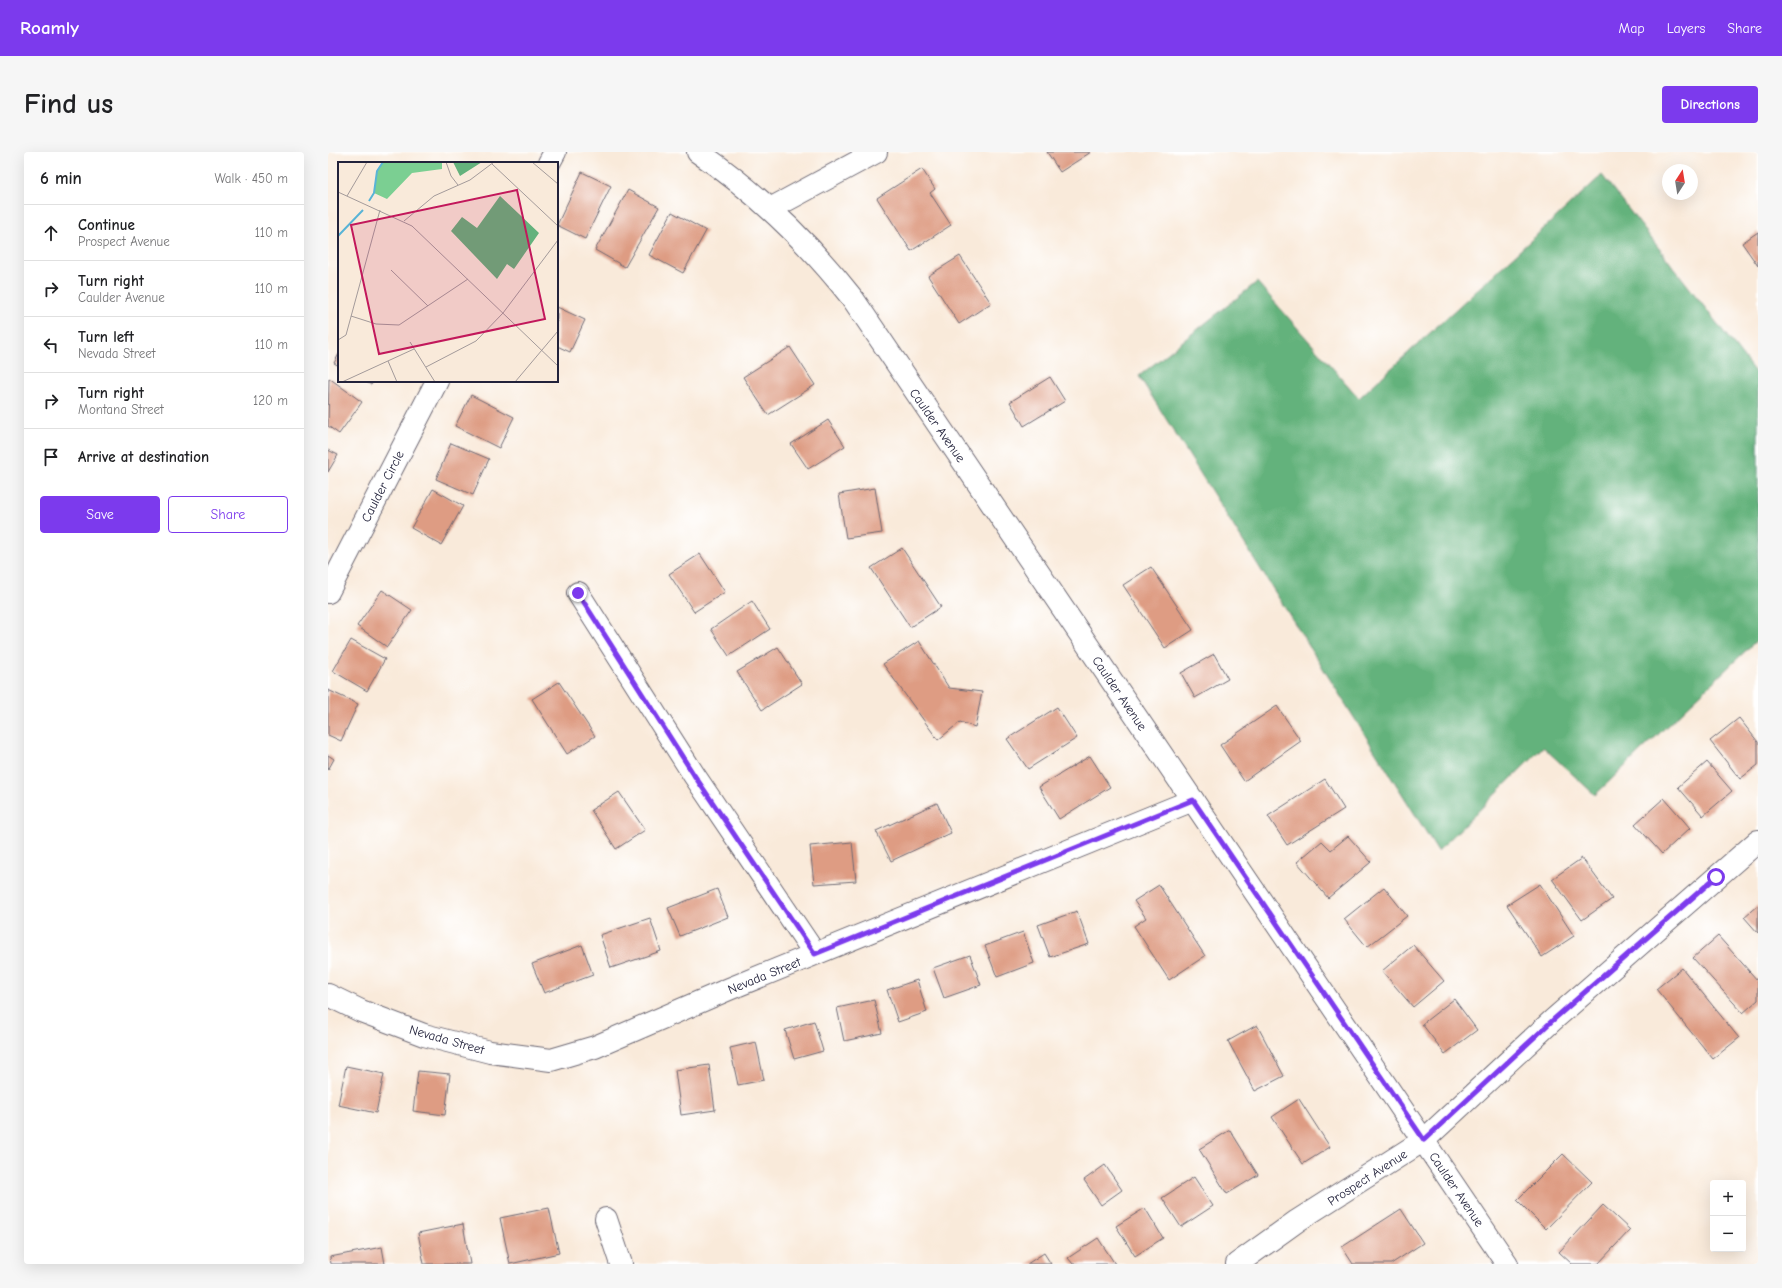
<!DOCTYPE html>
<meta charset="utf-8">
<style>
:root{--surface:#fff;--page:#f6f6f6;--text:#202124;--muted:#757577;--line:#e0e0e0;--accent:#7c3aed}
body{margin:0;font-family:"Comic Neue",sans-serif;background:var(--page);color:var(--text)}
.controls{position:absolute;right:12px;bottom:12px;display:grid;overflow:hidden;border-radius:4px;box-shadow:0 4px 16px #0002}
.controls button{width:36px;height:36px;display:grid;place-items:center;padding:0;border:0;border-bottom:1px solid var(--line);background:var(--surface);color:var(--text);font:20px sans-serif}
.compass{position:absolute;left:1334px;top:12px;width:36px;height:36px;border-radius:50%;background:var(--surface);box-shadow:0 4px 16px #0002;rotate:12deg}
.stop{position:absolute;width:12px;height:12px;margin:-9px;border:3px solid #7c3aed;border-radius:50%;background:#fff}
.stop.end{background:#7c3aed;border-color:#fff;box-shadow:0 1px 4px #0008}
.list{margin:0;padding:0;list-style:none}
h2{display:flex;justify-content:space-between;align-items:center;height:52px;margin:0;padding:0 16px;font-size:17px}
h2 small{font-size:13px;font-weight:400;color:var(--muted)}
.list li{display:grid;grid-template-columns:26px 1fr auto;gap:12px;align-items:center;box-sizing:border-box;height:56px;padding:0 16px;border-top:1px solid var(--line)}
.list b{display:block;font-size:15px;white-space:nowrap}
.list p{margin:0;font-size:13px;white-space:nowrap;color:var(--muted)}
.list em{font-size:13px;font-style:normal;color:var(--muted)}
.actions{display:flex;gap:8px;padding:12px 16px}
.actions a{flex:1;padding:9px 0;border:1px solid var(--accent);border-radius:4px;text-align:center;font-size:14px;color:var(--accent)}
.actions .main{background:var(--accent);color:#fff}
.icon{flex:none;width:22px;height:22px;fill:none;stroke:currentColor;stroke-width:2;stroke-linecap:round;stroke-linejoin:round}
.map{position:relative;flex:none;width:1430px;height:1112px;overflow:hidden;border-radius:4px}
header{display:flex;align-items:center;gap:24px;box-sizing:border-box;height:56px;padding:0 20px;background:var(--accent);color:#fff}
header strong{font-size:19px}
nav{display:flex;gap:22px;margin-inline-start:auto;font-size:14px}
.intro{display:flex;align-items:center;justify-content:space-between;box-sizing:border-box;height:96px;padding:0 24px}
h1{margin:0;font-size:28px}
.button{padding:10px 18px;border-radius:4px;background:var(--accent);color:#fff;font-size:14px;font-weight:700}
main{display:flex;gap:24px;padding:0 24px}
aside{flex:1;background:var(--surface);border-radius:4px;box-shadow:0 4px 16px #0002}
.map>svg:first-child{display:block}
.forest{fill:#64b27c;stroke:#436a5c}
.building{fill:#de9c83}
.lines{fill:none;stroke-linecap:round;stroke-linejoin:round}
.minor-casing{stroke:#6d6873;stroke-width:24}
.tertiary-casing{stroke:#6d6873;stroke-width:24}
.minor{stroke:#fff;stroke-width:22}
.tertiary{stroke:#fff;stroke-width:22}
.route{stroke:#7c3aed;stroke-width:5}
.labels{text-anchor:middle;stroke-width:3;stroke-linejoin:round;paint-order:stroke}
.street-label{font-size:13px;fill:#22223b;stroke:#fff}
.inset-river{fill:none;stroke:#59b4d6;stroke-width:2}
.inset-road{fill:none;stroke:#a39a9a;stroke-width:1}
.view{fill:#c2185b;fill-opacity:0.15;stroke:#c2185b;stroke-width:2}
.inset-edge{fill:none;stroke:#22223b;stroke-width:2}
</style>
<header>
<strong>Roamly</strong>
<nav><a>Map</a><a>Layers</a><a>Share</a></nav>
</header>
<div class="intro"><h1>Find us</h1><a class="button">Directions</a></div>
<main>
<aside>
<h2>6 min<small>Walk · 450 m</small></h2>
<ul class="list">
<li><svg class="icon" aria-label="ahead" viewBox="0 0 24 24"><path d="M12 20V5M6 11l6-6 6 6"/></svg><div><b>Continue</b><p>Prospect Avenue</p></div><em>110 m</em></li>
<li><svg class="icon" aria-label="right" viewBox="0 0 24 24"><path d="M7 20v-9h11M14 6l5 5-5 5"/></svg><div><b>Turn right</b><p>Caulder Avenue</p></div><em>110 m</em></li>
<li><svg class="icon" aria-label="left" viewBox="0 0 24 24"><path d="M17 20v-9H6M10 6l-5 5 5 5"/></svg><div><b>Turn left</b><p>Nevada Street</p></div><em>110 m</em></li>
<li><svg class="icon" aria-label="right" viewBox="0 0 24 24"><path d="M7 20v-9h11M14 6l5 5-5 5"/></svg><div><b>Turn right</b><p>Montana Street</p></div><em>120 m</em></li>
<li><svg class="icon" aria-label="arrive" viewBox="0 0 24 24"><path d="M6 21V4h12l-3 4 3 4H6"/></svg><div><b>Arrive at destination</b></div></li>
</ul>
<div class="actions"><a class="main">Save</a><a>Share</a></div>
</aside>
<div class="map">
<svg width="1430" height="1112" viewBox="0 0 1430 1112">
<rect width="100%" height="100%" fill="#fff"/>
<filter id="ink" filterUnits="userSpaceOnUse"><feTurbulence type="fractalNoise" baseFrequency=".025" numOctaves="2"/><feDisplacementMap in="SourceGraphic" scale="8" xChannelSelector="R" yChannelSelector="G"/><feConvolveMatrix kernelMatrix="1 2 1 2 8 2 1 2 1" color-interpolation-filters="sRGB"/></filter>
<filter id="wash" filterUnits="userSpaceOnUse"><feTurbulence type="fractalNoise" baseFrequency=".012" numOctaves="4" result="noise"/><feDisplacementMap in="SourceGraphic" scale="16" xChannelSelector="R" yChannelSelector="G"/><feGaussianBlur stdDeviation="0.9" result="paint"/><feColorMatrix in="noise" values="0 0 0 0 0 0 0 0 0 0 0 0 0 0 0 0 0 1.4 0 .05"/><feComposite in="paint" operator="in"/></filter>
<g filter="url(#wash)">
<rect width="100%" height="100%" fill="#f9eada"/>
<path class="forest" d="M1274,23L1430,224V487L1267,643L1215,595L1110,699L811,224L929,130L1031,246Z"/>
<g id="blocks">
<path class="building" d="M719,0H763L732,20Z
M594,17L607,37L602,41L623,73L583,99L549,46Z
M254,20L283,34L257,87L229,73Z
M300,38L331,55L297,115L267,98Z
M344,60L378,79L355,121L321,103Z
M1430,80V114L1414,91Z
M632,104L663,151L631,172L600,124Z
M229,155L257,168L242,200L229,194Z
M462,195L487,233L440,263L415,225Z
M11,202V214L6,211Z
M722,225L737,249L696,274L682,250Z
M1,226L34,250L11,282L0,274Z
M37,229H46L43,233Z
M143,243L186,265L171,296L127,274Z
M500,268L517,294L480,317L463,292Z
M123,291L161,307L145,343L108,327Z
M0,298L10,303L0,320Z
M547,336L554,381L518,386L511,342Z
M105,337L135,354L113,393L83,376Z
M574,396L613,455L582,475L543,416Z
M372,402L397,440L366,460L341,422Z
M823,415L865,478L837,496L795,433Z
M54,438L84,458L59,495L29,474Z
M424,449L442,477L401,504L383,477Z
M23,488L57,507L39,539L5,519Z
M591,489L621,536L654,540L647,575L632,570L610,588L555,512Z
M450,495L474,532L434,558L409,520Z
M886,502L900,527L867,546L853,521Z
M231,530L267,584L239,602L204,547Z
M0,538L30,552L13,589L0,583Z
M949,554L973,589L916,629L892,593Z
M729,555L749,586L700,617L679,587Z
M1411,566L1430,590V613L1412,627L1382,589Z
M0,603L6,607L0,618Z
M762,604L782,635L731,667L711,635Z
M1379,610L1404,639L1375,664L1350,635Z
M997,627L1016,657L959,693L940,664Z
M291,640L317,678L288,697L263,658Z
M1336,646L1362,676L1334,702L1307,672Z
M609,651L623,681L563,709L548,679Z
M1020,684L1043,710L1000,746L969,710L994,689L1003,698Z
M524,690L528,729L486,732L482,694Z
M1254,706L1284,747L1254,768L1224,727Z
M1212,732L1246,784L1214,805L1179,753Z
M831,733L877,804L841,828L806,774L818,766L806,749Z
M1056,735L1079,764L1039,795L1016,767Z
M389,737L400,765L352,784L340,756Z
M1430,753V781L1416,765Z
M749,759L761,792L722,805L710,773Z
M322,766L333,799L283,816L272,783Z
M695,780L706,811L669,825L657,794Z
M1390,784L1430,829V848L1415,861L1365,806Z
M254,793L265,823L216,841L204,812Z
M1085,793L1116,829L1085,855L1054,819Z
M642,803L653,833L616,846L605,816Z
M1354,816L1411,886L1385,907L1328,837Z
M589,828L599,860L570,870L559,838Z
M1126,847L1149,878L1117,902L1094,872Z
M546,848L554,881L516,889L509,856Z
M486,869L495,899L466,907L457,878Z
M929,873L956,924L927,939L900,889Z
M428,890L436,928L410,933L402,896Z
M381,913L387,958L353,963L347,918Z
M18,914L56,922L48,961L10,953Z
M90,919L122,922L117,963L85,959Z
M971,947L1002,995L975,1012L944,965Z
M902,978L930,1023L899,1042L871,997Z
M1235,1002L1264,1030L1218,1077L1189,1048Z
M777,1013L794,1038L773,1053L756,1028Z
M866,1025L885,1054L853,1075L834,1046Z
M1275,1053L1302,1078L1270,1112H1244L1231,1100Z
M221,1056L231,1101L182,1112L172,1066Z
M817,1056L835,1086L807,1104L788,1074Z
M1073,1057L1095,1091L1063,1112H1025L1014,1095Z
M135,1072L142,1112H96L90,1081Z
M770,1086L787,1112H745L740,1106Z
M54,1095L57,1112H3L2,1105Z
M716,1101L723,1112H699Z"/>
</g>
</g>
<g filter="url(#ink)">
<use href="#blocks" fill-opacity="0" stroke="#6d6873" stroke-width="1"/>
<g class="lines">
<defs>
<path id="minor" d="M221,11L227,0
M444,56L548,0
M0,440L109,229
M250,441L366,623L487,802
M0,843L33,859L96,883L162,900L223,908L267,895L401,837L865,648
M278,1067L293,1112
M909,1112L969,1069L1096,988L1225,868L1430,689"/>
<path id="tertiary" d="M370,0C430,41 480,90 525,147L1179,1112"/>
</defs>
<use href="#minor" class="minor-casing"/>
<use href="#tertiary" class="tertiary-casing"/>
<use href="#minor" class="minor"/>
<use href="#tertiary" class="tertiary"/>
</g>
</g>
<g class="lines" filter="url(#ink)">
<path class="route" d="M250,441L366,623L487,802L865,648L1096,988L1225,868L1388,725"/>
</g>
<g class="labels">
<g class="street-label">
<text transform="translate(610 273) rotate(55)" y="5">Caulder Avenue</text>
<text transform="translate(54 334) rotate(-63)" y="5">Caulder Circle</text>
<text transform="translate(792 541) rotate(56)" y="5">Caulder Avenue</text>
<text transform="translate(436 823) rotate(-22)" y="5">Nevada Street</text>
<text transform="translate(119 887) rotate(16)" y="5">Nevada Street</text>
<text transform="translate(1039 1025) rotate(-33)" y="5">Prospect Avenue</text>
<text transform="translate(1129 1037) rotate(56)" y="5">Caulder Avenue</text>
</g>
</g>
<g transform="translate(10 10)">
<rect width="220" height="220" fill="#f9eada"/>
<path d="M45,0H104V7L74,11L49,37L36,31L39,9Z" fill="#7bcf92"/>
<path d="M115,0H144L122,14ZM162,34L201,71L176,107L169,102L159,117L113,69L124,55L139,66Z" fill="#64b27c"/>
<path class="inset-river" d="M31,39L36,31L39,9L45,0M0,74L25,48"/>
<path class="inset-road" d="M108,0L113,14L120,23M194,0L220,22M154,2L220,64M0,30L74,64L220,204M9,34L29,0M66,59L96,34L132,18L156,0M53,108L90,144M13,154L38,162L61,163L130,117M0,178L8,173L42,48M72,180L97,220M50,199L59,220M88,205L138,179L165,151L220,78M4,220L76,187M177,220L220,169"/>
<path class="view" d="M179,28L207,157L41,192L13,63Z"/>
<rect width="220" height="220" class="inset-edge"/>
</g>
</svg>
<div class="controls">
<button>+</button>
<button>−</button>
</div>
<svg class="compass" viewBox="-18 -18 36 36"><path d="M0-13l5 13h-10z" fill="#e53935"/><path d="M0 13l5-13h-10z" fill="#757577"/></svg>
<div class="stop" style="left:1388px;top:725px"></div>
<div class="stop end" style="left:250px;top:441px"></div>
</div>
</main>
